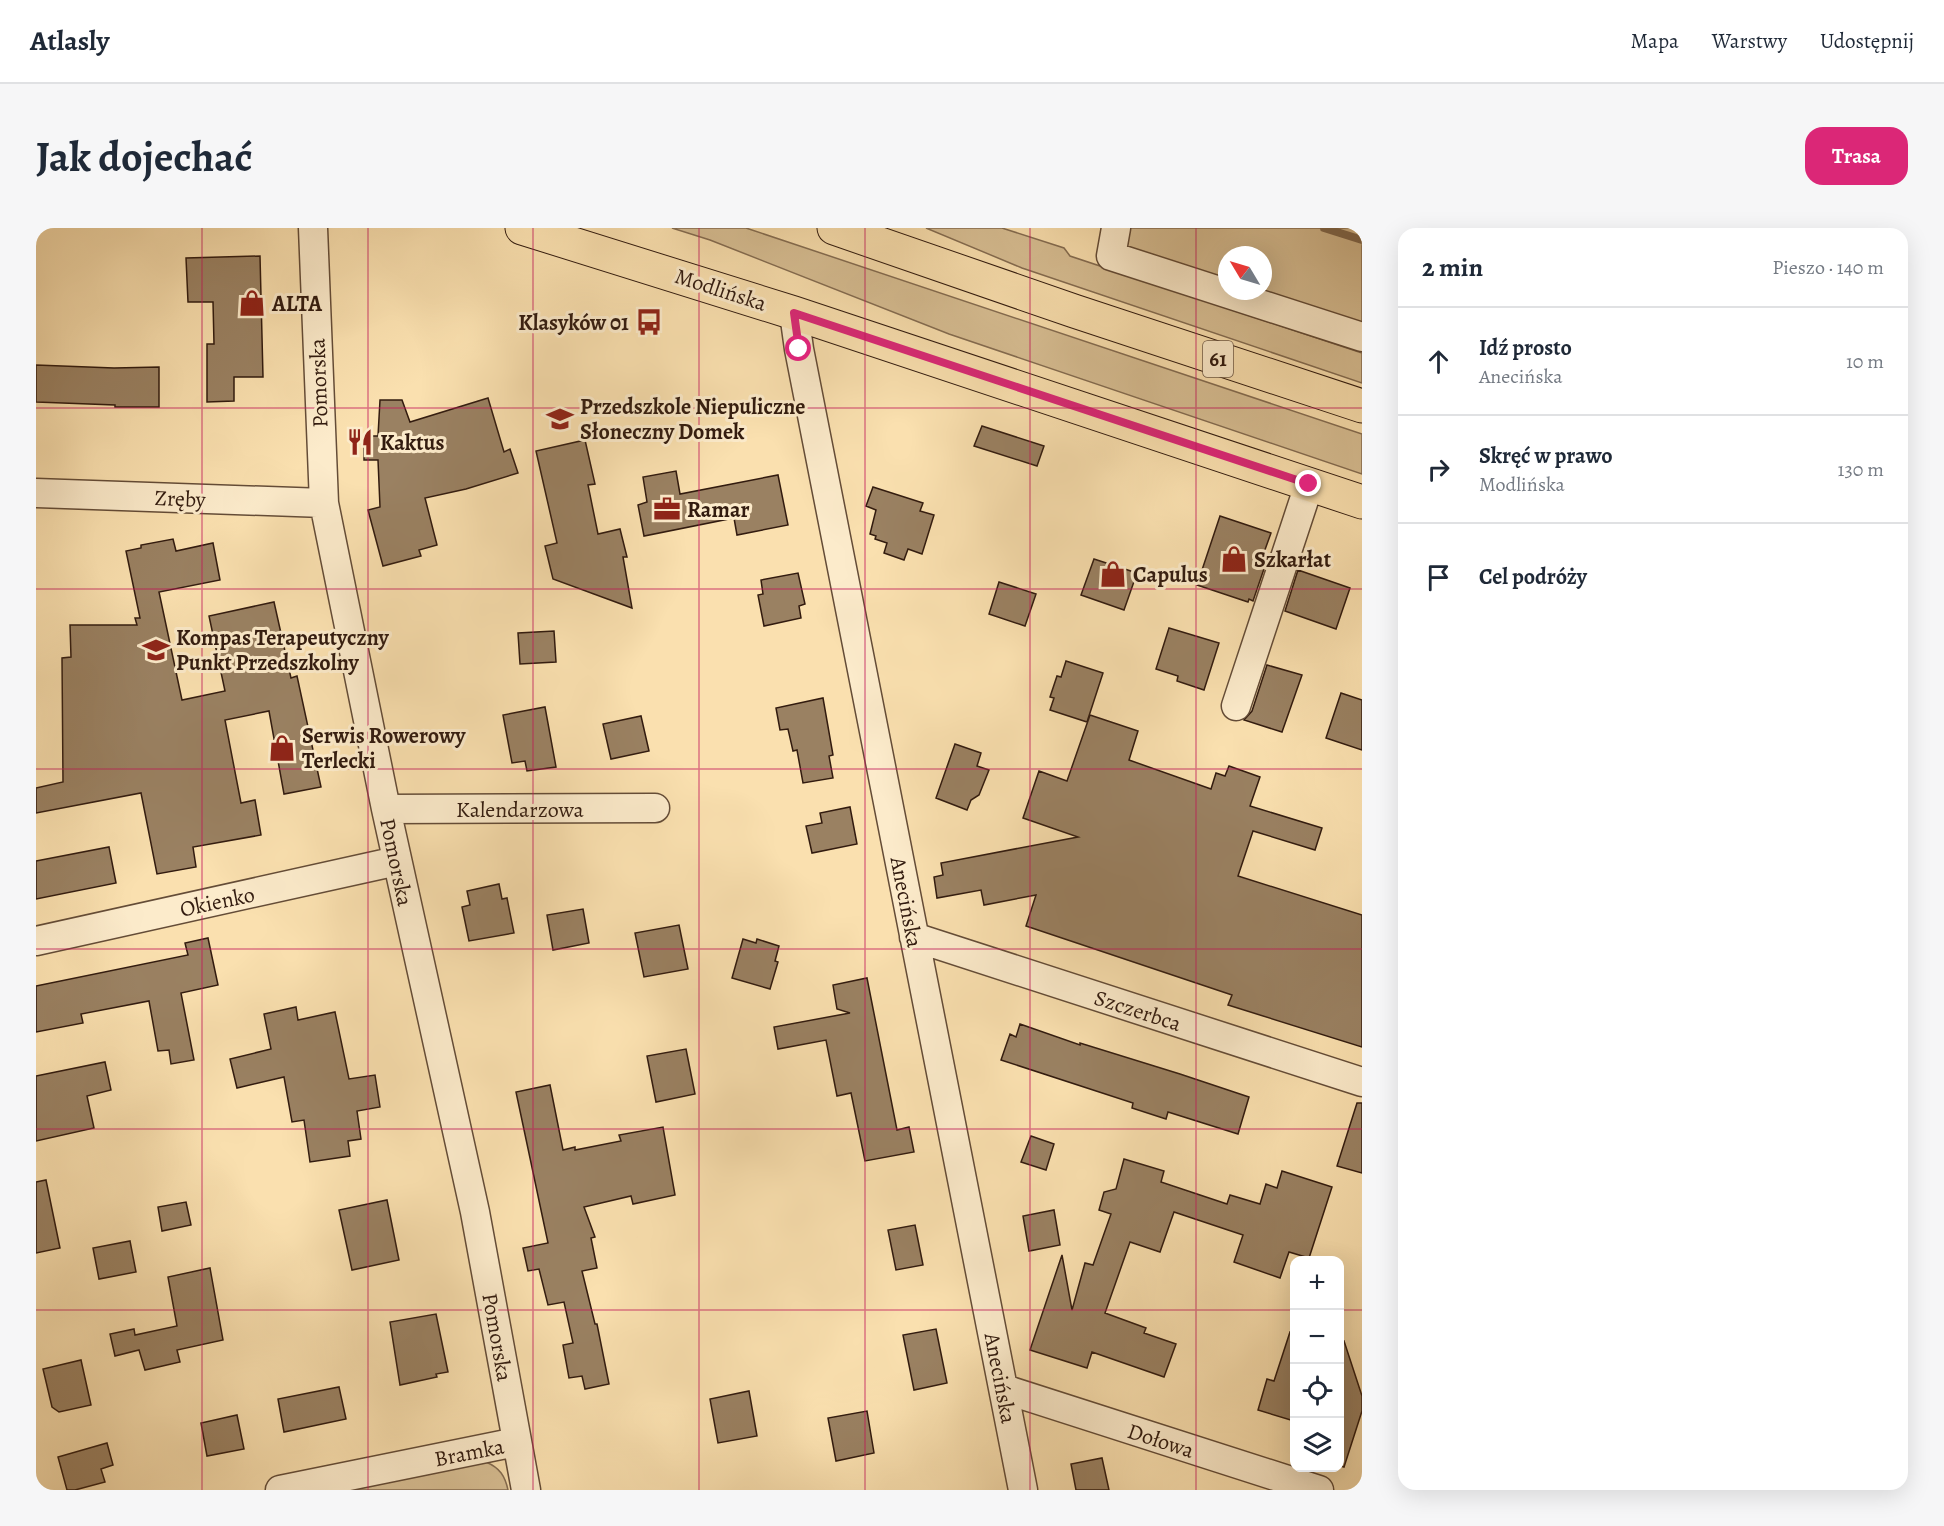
<!DOCTYPE html>
<html lang="pl">
<meta charset="utf-8">
<style>
:root{--surface:#fff;--page:#f6f6f7;--text:#1f2937;--muted:#747a83;--line:#e0e1e3;--accent:#db2777}
body{margin:0;font-family:Alegreya,serif;background:var(--page);color:var(--text)}
.controls{position:absolute;right:18px;bottom:18px;display:grid;overflow:hidden;border-radius:12px;box-shadow:0 6px 24px #0002}
.controls button{width:54px;height:54px;display:grid;place-items:center;padding:0;border:0;border-bottom:2px solid var(--line);background:var(--surface);color:var(--text);font:30px sans-serif}
.compass{position:absolute;left:1182px;top:18px;width:54px;height:54px;border-radius:50%;background:var(--surface);box-shadow:0 6px 24px #0002;rotate:308deg}
.stop{position:absolute;width:18px;height:18px;margin:-14px;border:4px solid #db2777;border-radius:50%;background:#fff}
.stop.end{background:#db2777;border-color:#fff;box-shadow:0 2px 6px #0008}
.list{margin:0;padding:0;list-style:none}
h2{display:flex;justify-content:space-between;align-items:center;height:78px;margin:0;padding:0 24px;font-size:26px}
h2 small{font-size:20px;font-weight:400;color:var(--muted)}
.list li{display:grid;grid-template-columns:39px 1fr auto;gap:18px;align-items:center;box-sizing:border-box;height:108px;padding:0 24px;border-top:2px solid var(--line)}
.list b{display:block;font-size:22px;white-space:nowrap}
.list p{margin:0;font-size:20px;white-space:nowrap;color:var(--muted)}
.list em{font-size:20px;font-style:normal;color:var(--muted)}
.icon{flex:none;width:33px;height:33px;fill:none;stroke:currentColor;stroke-width:2;stroke-linecap:round;stroke-linejoin:round}
.map{position:relative;flex:none;width:1326px;height:1262px;overflow:hidden;border-radius:18px}
header{display:flex;align-items:center;gap:36px;box-sizing:border-box;height:84px;padding:0 30px;background:var(--surface);border-bottom:2px solid var(--line)}
header strong{font-size:28px}
nav{display:flex;gap:33px;margin-inline-start:auto;font-size:21px}
.intro{display:flex;align-items:center;justify-content:space-between;box-sizing:border-box;height:144px;padding:0 36px}
h1{margin:0;font-size:42px}
.button{padding:15px 27px;border-radius:18px;background:var(--accent);color:#fff;font-size:21px;font-weight:700}
main{display:flex;gap:36px;padding:0 36px}
aside{flex:1;background:var(--surface);border-radius:18px;box-shadow:0 6px 24px #0002}
.map>svg:first-child{display:block}
.green{fill:#d8bf94;stroke:#856d52;stroke-width:1.5}
.lines{fill:none;stroke-linecap:round;stroke-linejoin:round}
.stream{stroke:#81694f;stroke-width:8}
.building{fill:#9a8162;stroke:#321b0f;stroke-width:1.5}
.minor-casing{stroke:#644c37;stroke-width:31}
.major-casing{stroke:#321b0f;stroke-width:35}
.minor{stroke:#fcebcb;stroke-width:28}
.major{stroke:#fae0af;stroke-width:33}
.route{stroke:#db2777;stroke-width:8}
.grid{fill:none;stroke:#c2185b;stroke-width:1.5;stroke-opacity:0.55}
.labels{text-anchor:middle;stroke-width:6;stroke-linejoin:round;paint-order:stroke}
.shield{fill:#fcebcb;stroke:#6f5947;stroke-width:1.5}
.shield-label{font-size:21px;font-weight:bold;fill:#321b0f}
.street-label{font-size:22px;fill:#321b0f;stroke:#fcebcb}
.poi-label{font-size:22px;font-weight:bold;fill:#321b0f;stroke:#fcebcb;text-anchor:start}
</style>
<header>
<strong>Atlasly</strong>
<nav><a>Mapa</a><a>Warstwy</a><a>Udostępnij</a></nav>
</header>
<div class="intro"><h1>Jak dojechać</h1><a class="button">Trasa</a></div>
<main>
<div class="map">
<svg width="1326" height="1262" viewBox="0 0 1326 1262">
<rect width="100%" height="100%" fill="#fae0af"/>
<filter id="stains"><feTurbulence type="fractalNoise" baseFrequency=".00333" numOctaves="4"/><feColorMatrix values="0 0 0 0 .2 0 0 0 0 .09 0 0 0 0 .02 0 0 0 .5 -.17"/></filter>
<radialGradient id="worn" r=".72"><stop offset=".6" stop-color="#630" stop-opacity="0"/><stop offset="1" stop-color="#630" stop-opacity=".3"/></radialGradient>
<path class="green" d="M636,0H710L1326,206V246L913,106L674,12Z
M890,0H966L1028,20L1034,28L1326,125V155L986,40Z
M1093,0H1326V100L1227,63V27H1191V55L1090,22Z
M450,1234C464,1240 469,1248 472,1262H315Z"/>
<g class="lines">
<path class="stream" d="M1288,0L1326,12"/>
</g>
<path class="building" d="M224,28L227,149H198V173L171,174V116H178L177,74H152L150,30Z
M0,137L78,140L123,139V179H79V177L0,174Z
M452,170L468,224L474,221L482,245L430,261L389,270L401,317L383,322L385,328L347,338L332,282L344,279L342,232H328V208H342L344,172H366L374,194Z
M946,198L1008,218L1001,238L938,218Z
M549,212L559,256L552,257L562,306L584,301L591,329H587L596,380L517,351L509,318L521,315L500,223Z
M640,243L644,266L742,247L752,297L701,307L698,290L608,308L602,277L611,274L607,249Z
M837,259L887,275L884,283L898,287L886,326L872,321L868,332L848,325L851,315L839,311L840,308L834,306L840,282L830,278Z
M1184,288L1235,305L1226,330L1231,332L1217,373L1213,371L1212,374L1161,357Z
M137,311L140,323L177,315L184,352L123,364L146,472L189,463L173,388L238,374L255,450L261,448L285,559L248,566L233,483L189,492L205,575L219,572L225,607L157,619L160,639L121,646L105,565L0,585V560L27,554L26,430L35,429L34,397H101L99,390H104L90,323L105,320V317Z
M1058,331L1101,345L1088,382L1045,367Z
M1262,342L1314,360L1300,401L1249,383Z
M762,345L769,376L763,378L765,390L728,398L722,367L727,366L725,352Z
M963,354L1000,366L989,398L953,386Z
M1133,400L1183,415L1168,462L1141,453L1142,448L1120,441Z
M518,403L520,434L484,436L482,405Z
M1030,433L1067,445L1051,494L1014,482L1018,470L1014,469L1021,448L1025,449Z
M1231,437L1266,447L1246,504L1208,492L1216,483Z
M1305,465L1326,472V522L1290,510Z
M787,470L797,527L793,528L797,550L767,555L761,522L757,523L752,501L744,502L740,480Z
M509,479L520,539L491,543L489,533L476,535L467,487Z
M1054,487L1102,503L1093,532L1175,561L1180,545L1189,548L1193,538L1224,549L1214,578L1286,600L1279,622L1217,603L1202,648L1326,687V819L1192,777L1196,767L990,698L1000,667L948,677L945,662L901,670L898,649L907,647L905,635L1042,609L987,590L1003,543L1031,553Z
M605,488L613,523L575,531L567,496Z
M919,516L945,525L941,538L953,542L943,567L935,572L931,582L900,570Z
M814,579L821,616L776,625L770,598L786,595L784,585Z
M73,619L80,655L0,671V633Z
M463,656L466,671L471,670L478,705L433,713L426,679L434,677L431,663Z
M547,681L553,715L517,722L511,687Z
M643,697L652,741L608,749L599,705Z
M172,710L182,757L145,765L158,832L135,836L133,822L122,823L113,773L45,786L47,795L0,804V758L152,727L149,715Z
M707,711L720,715L721,711L743,718L739,733L742,734L734,761L696,750Z
M831,750L861,902L873,899L878,924L829,933L815,865L801,868L790,812L742,821L738,799L814,785L801,781L797,757Z
M260,779L262,792L299,784L313,851L339,847L344,879L321,883L325,911L312,913L314,928L274,934L268,892L256,894L248,849L201,860L194,831L235,821L228,786Z
M984,796L1044,817V815L1144,846L1213,869L1202,906L1132,884L1130,891L1096,880L1097,875L965,832L974,806L980,809Z
M650,821L659,866L620,874L611,828Z
M69,834L75,862L51,868L58,900L0,913V848Z
M514,857L527,922L539,919V922L585,913L583,907L627,899L639,967L597,976L595,968L548,979L559,1009L555,1010L561,1040L546,1043L559,1096H561L573,1156L549,1161L546,1148L533,1150L527,1117L537,1115L528,1074L512,1077L503,1041L492,1043L487,1020L512,1015L480,864Z
M1321,875H1326V945L1301,938Z
M995,908L1018,916L1010,942L985,934Z
M1088,931L1128,943L1125,954L1191,976L1194,967L1224,976L1230,956L1241,960L1246,943L1296,959L1273,1030L1253,1024L1244,1050L1198,1034L1207,1007L1138,984L1124,1024L1094,1014L1069,1085L1110,1100L1108,1105L1140,1116L1128,1149L1056,1124L1051,1140L994,1122L1026,1027L1036,1082L1049,1035L1057,1037L1075,986L1063,982L1068,964L1080,961Z
M10,952L24,1020L0,1025V954Z
M351,972L363,1032L316,1042L303,982Z
M150,974L155,997L126,1003L122,979Z
M1018,982L1024,1017L993,1023L987,988Z
M879,997L887,1037L860,1042L852,1002Z
M94,1013L100,1044L63,1051L57,1020Z
M174,1040L187,1112L141,1122L144,1134L109,1142L103,1122L79,1128L74,1106L98,1101L99,1107L141,1098L132,1049Z
M400,1086L412,1144L400,1146L401,1149L364,1157L354,1094Z
M900,1101L911,1155L878,1162L867,1107Z
M1254,1104L1258,1105V1193L1222,1182L1231,1151L1238,1153Z
M1308,1113L1326,1168V1183L1308,1239L1304,1238V1114Z
M45,1132L55,1177L23,1184L16,1179L7,1141Z
M303,1159L310,1191L248,1204L242,1171Z
M713,1163L721,1208L682,1215L674,1171Z
M831,1183L838,1225L800,1233L792,1190Z
M201,1187L208,1221L171,1228L165,1195Z
M71,1215L77,1237L65,1241L69,1254L39,1262H31L22,1229Z
M1066,1230L1073,1262H1040L1035,1236Z"/>
<g class="lines">
<defs>
<path id="minor" d="M277,0L288,275L350,581L439,984L490,1262
M1080,0L1075,28L1326,109
M758,85L763,121L987,1262
M0,265L288,275
M1200,478L1273,257
M350,581L619,580
M878,709L1326,854
M0,713L361,633
M968,1161L1283,1262
M244,1262L480,1214"/>
<path id="major" d="M486,0L758,85L1326,274
M798,0L1038,83L1326,178"/>
</defs>
<use href="#minor" class="minor-casing"/>
<use href="#major" class="major-casing"/>
<use href="#minor" class="minor"/>
<use href="#major" class="major"/>
</g>
<g class="lines">
<path class="route" d="M763,121L758,85L1273,256"/>
</g>
<path class="grid" d="M166,0V1262M332,0V1262M497,0V1262M663,0V1262M829,0V1262M994,0V1262M1160,0V1262M0,180H1326M0,361H1326M0,541H1326M0,721H1326M0,901H1326M0,1082H1258M1304,1082H1326"/>
<defs>
<symbol id="shop-bare" viewBox="-9 -9 18 18"><path d="M-5-2.5h2.3a2.7 3.5 0 0 1 5.4 0H5L5.5 6h-11ZM-1.5-2.5h3a1.5 2.3 0 0 0-3 0Z" fill="#8f2418" stroke="#fcebcb" stroke-width="2.5" paint-order="stroke"/></symbol>
<symbol id="bus-bare" viewBox="-9 -9 18 18"><path d="M-5-6H5V4H4V6H2V4H-2V6H-4V4H-5ZM-3.5-4V0h7V-4ZM-3.5 1.2v1.5H-2V1.2ZM2 1.2v1.5H3.5V1.2Z" fill="#8f2418" stroke="#fcebcb" stroke-width="2.5" paint-order="stroke"/></symbol>
<symbol id="school-bare" viewBox="-9 -9 18 18"><path d="M0-5L7-2L0 1L-7-2ZM-4 1L0 2.5L4 1V4Q0 6-4 4Z" fill="#8f2418" stroke="#fcebcb" stroke-width="2.5" paint-order="stroke"/></symbol>
<symbol id="restaurant-bare" viewBox="-9 -9 18 18"><path d="M-5-6h1v4h1v-4h1v4h1v-4h1v5L-1.5 .5V6h-2V.5L-5-1ZM5-6V6H3V1.5H1.5Q1.5-4 5-6Z" fill="#8f2418" stroke="#fcebcb" stroke-width="2.5" paint-order="stroke"/></symbol>
<symbol id="office-bare" viewBox="-9 -9 18 18"><path d="M-6-3h4V-5.5h4V-3h4V5H-6ZM-1-4.5V-3h2v-1.5ZM-6 0V1H6V0Z" fill="#8f2418" stroke="#fcebcb" stroke-width="2.5" paint-order="stroke"/></symbol>
</defs>
<g fill-rule="evenodd">
<use href="#shop-bare" x="197" y="56" width="38" height="38"/>
<use href="#bus-bare" x="594" y="75" width="38" height="38"/>
<use href="#school-bare" x="505" y="172" width="38" height="38"/>
<use href="#restaurant-bare" x="305" y="195" width="38" height="38"/>
<use href="#office-bare" x="612" y="262" width="38" height="38"/>
<use href="#shop-bare" x="1179" y="312" width="38" height="38"/>
<use href="#shop-bare" x="1058" y="327" width="38" height="38"/>
<use href="#school-bare" x="101" y="403" width="38" height="38"/>
<use href="#shop-bare" x="227" y="501" width="38" height="38"/>
</g>
<g class="labels">
<rect class="shield" x="1167" y="113" width="30" height="36" rx="4.5"/>
<g class="shield-label">
<text x="1182" y="138">61</text>
</g>
<g class="street-label">
<text transform="translate(685 61) rotate(18)" y="8">Modlińska</text>
<text transform="translate(282 155) rotate(-92)" y="8">Pomorska</text>
<text transform="translate(144 270) rotate(2)" y="8">Zręby</text>
<text x="484" y="589">Kalendarzowa</text>
<text transform="translate(361 634) rotate(78)" y="8">Pomorska</text>
<text transform="translate(181 673) rotate(-12)" y="8">Okienko</text>
<text transform="translate(871 674) rotate(79)" y="8">Anecińska</text>
<text transform="translate(1102 782) rotate(18)" y="8">Szczerbca</text>
<text transform="translate(462 1109) rotate(80)" y="8">Pomorska</text>
<text transform="translate(965 1150) rotate(79)" y="8">Anecińska</text>
<text transform="translate(1125 1212) rotate(18)" y="8">Dołowa</text>
<text transform="translate(433 1224) rotate(-11)" y="8">Bramka</text>
</g>
<g class="poi-label">
<text x="236" y="83">ALTA</text>
<text x="593" y="102" text-anchor="end">Klasyków 01</text>
<text x="544" y="186">Przedszkole Niepuliczne<tspan x="544" dy="25">Słoneczny Domek</tspan></text>
<text x="344" y="222">Kaktus</text>
<text x="651" y="289">Ramar</text>
<text x="1218" y="339">Szkarłat</text>
<text x="1097" y="354">Capulus</text>
<text x="140" y="417">Kompas Terapeutyczny<tspan x="140" dy="25">Punkt Przedszkolny</tspan></text>
<text x="266" y="515">Serwis Rowerowy<tspan x="266" dy="25">Terlecki</tspan></text>
</g>
</g>
<rect width="100%" height="100%" filter="url(#stains)"/>
<rect width="100%" height="100%" fill="url(#worn)"/>
</svg>
<div class="controls">
<button>+</button>
<button>−</button>
<button><svg class="icon" aria-label="locate" viewBox="0 0 24 24"><circle cx="12" cy="12" r="6"/><path d="M12 2v4M12 18v4M2 12h4M18 12h4"/></svg></button>
<button><svg class="icon" aria-label="layers" viewBox="0 0 24 24"><path d="M12 4l9 5-9 5-9-5zM3 14l9 5 9-5"/></svg></button>
</div>
<svg class="compass" viewBox="-18 -18 36 36"><path d="M0-13l5 13h-10z" fill="#e53935"/><path d="M0 13l5-13h-10z" fill="#747a83"/></svg>
<div class="stop" style="left:763px;top:121px"></div>
<div class="stop end" style="left:1273px;top:256px"></div>
</div>
<aside>
<h2>2 min<small>Pieszo · 140 m</small></h2>
<ul class="list">
<li><svg class="icon" aria-label="ahead" viewBox="0 0 24 24"><path d="M12 20V5M6 11l6-6 6 6"/></svg><div><b>Idź prosto</b><p>Anecińska</p></div><em>10 m</em></li>
<li><svg class="icon" aria-label="right" viewBox="0 0 24 24"><path d="M7 20v-9h11M14 6l5 5-5 5"/></svg><div><b>Skręć w prawo</b><p>Modlińska</p></div><em>130 m</em></li>
<li><svg class="icon" aria-label="arrive" viewBox="0 0 24 24"><path d="M6 21V4h12l-3 4 3 4H6"/></svg><div><b>Cel podróży</b></div></li>
</ul>
</aside>
</main>
